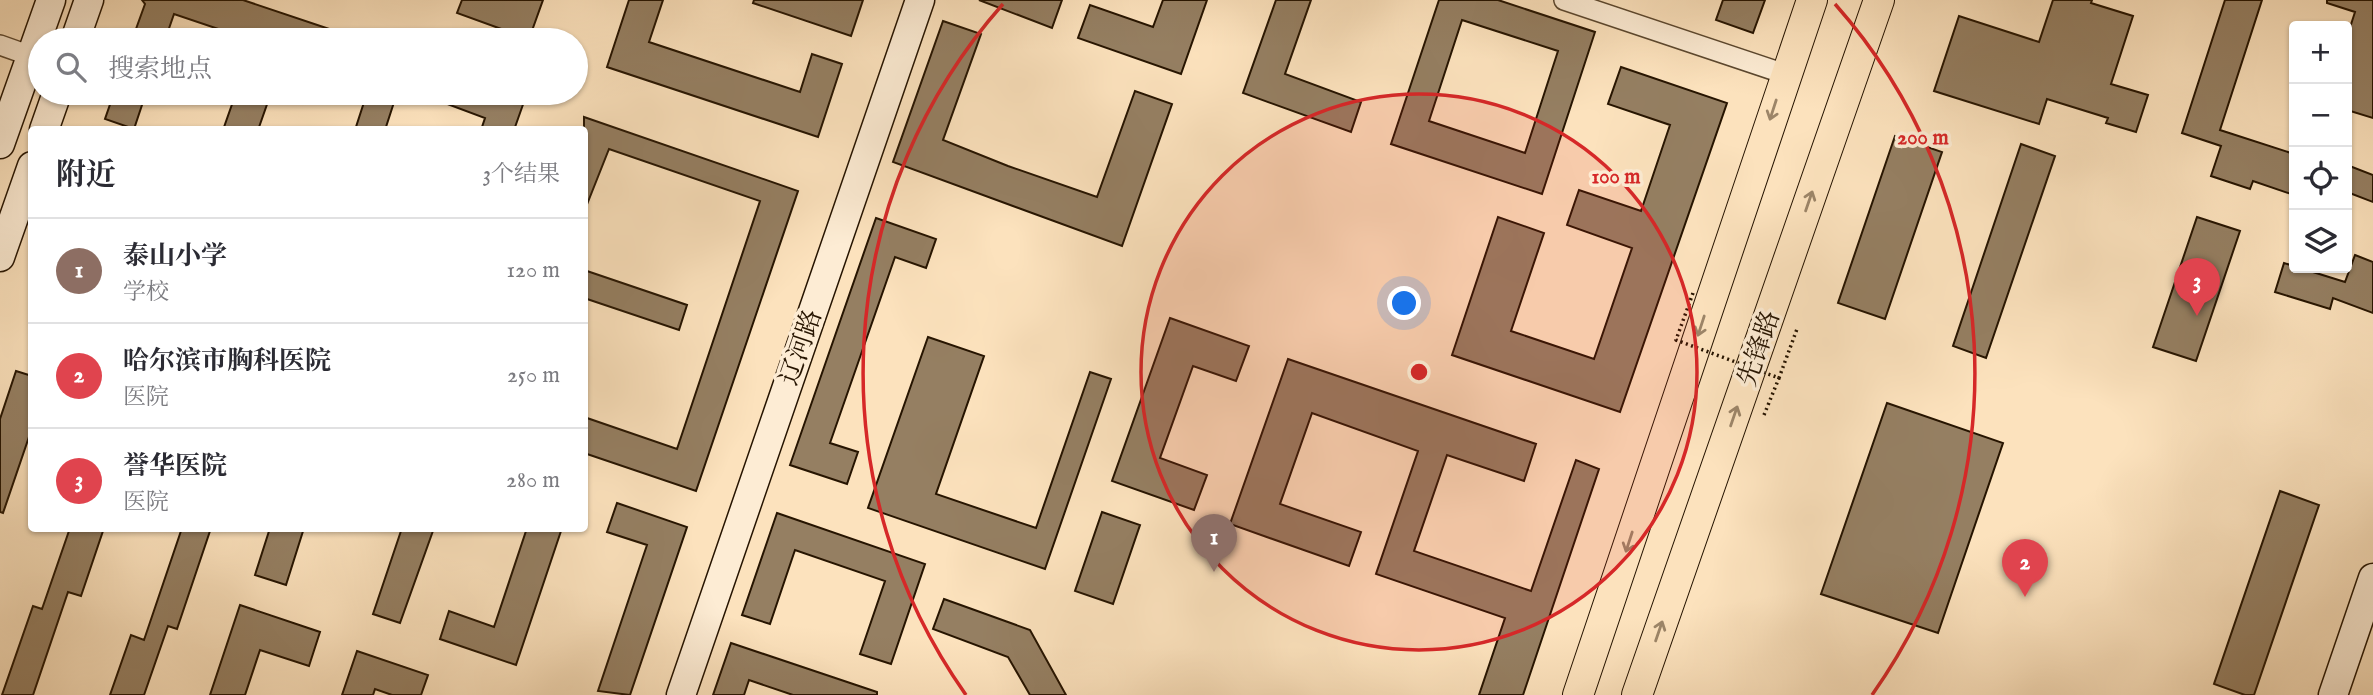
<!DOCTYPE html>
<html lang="zh">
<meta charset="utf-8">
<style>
:root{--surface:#fff;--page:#f7f7f7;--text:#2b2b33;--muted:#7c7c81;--line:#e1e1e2;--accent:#8f2418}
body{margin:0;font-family:"IM FELL English","Noto Serif SC",serif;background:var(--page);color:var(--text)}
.controls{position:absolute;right:21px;top:21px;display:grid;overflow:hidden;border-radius:7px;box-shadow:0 2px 5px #0004}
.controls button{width:63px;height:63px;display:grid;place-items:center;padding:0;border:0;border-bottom:2px solid var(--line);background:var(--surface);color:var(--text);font:35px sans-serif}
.you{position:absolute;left:1405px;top:304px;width:24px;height:24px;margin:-18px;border:5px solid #fff;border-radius:50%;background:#1a73e8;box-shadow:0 0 0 10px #1a73e833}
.badge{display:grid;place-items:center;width:46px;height:46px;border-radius:50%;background:var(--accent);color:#fff;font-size:23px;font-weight:700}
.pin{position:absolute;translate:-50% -58px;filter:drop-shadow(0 2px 4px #0008)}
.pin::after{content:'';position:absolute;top:37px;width:24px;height:21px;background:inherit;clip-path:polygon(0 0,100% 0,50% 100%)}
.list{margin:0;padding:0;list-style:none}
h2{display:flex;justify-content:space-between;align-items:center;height:91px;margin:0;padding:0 28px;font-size:30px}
h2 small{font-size:23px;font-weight:400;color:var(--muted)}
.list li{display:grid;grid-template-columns:46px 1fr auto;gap:21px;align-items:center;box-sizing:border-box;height:105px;padding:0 28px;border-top:2px solid var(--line)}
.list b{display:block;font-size:26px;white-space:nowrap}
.list p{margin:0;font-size:23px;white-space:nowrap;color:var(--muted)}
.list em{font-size:23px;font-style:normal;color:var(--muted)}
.icon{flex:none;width:38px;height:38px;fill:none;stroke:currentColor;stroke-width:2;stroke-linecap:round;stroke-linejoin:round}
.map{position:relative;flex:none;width:2373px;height:695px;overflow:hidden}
.search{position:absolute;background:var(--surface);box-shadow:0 2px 5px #0004;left:28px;top:28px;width:560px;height:77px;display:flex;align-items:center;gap:18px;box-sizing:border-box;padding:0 24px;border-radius:38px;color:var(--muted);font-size:26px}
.panel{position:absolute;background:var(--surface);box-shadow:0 2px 5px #0004;left:28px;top:126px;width:560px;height:406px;border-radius:7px}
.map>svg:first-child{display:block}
.building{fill:#957f62;stroke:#261400;stroke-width:2;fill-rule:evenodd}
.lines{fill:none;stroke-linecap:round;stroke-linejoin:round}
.street-casing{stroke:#5c482f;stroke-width:22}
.secondary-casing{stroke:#261400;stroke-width:31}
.primary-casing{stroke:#261400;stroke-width:32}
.path{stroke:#261400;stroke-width:3.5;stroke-dasharray:2 3.5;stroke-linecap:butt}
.street{stroke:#fdecd4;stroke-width:19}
.secondary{stroke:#fdecd4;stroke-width:28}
.primary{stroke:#fce2bd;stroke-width:30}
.path-bridge{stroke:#261400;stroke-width:3.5;stroke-dasharray:2 3.5;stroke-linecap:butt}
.oneway{stroke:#9c8568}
.ring{fill:none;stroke:#d62828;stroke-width:3.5}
.labels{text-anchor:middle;stroke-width:7;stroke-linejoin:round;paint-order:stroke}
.street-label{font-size:26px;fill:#261400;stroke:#fdecd4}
.centre{fill:#d62828;stroke:#fdecd4;stroke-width:3.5}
.ring-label{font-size:21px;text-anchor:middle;font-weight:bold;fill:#d62828;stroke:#fdecd4;stroke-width:7;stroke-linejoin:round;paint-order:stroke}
</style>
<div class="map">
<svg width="2373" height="695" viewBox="0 0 2373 695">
<rect width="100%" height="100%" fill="#fce2bd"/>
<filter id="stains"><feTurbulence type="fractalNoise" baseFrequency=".00286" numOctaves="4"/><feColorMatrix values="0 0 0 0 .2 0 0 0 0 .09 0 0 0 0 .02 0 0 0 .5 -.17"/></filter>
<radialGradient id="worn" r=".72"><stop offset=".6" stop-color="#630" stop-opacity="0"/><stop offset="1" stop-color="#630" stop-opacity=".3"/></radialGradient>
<path class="building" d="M142,0H243L353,37L352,40H251L174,14L165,40H132L145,4Z
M462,0H543L529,39L457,13Z
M629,0H663L649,42L800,92L812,54L842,64L818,137L607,67Z
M754,0H863L851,36L753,3Z
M979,0H1062L1052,28Z
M1163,0H1207L1181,74L1078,38L1090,5L1153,27Z
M1276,0H1311L1285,74L1361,102L1351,132L1243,93Z
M1439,0H1498L1595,32L1542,194L1391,144ZM1462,20L1558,51L1525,153L1429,121Z
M1723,0H1765L1753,33L1716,20Z
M2053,0H2092L2091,3L2133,16L2111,84L2148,95L2136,132L2106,123L2108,118L2047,99L2039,124L1934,91L1959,16L2039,42Z
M2225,0H2262L2220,130L2294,154V195L2253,181L2250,189L2211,176L2221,146L2182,133Z
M2327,0H2373V118L2347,110V37L2355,12L2327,3Z
M943,21L981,34L943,140L1008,166L1097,197L1135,91L1172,104L1122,246L893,162Z
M1621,67L1727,103L1620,412L1452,355L1498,217L1544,233L1511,331L1594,359L1632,248L1567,225L1579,190L1641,211L1670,125L1608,104Z
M114,93H146L134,129L105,119Z
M236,93H271L258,130H223Z
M367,93H397L385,130H355Z
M418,93H516L526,96L514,130H481L485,118Z
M584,117L798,191L696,491L584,453V417L677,449L760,201L609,149L584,212Z
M1895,136L1942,152L1885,319L1838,303Z
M2021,144L2055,156L1986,358L1953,346Z
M2347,165L2373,175V202L2347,192Z
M2197,217L2240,231L2196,361L2153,347Z
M876,218L936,239L926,268L895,257L830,443L858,452L847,484L790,465Z
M2355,255L2373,262V313L2333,298L2330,309L2275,292L2284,263L2345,282Z
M584,270L687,305L679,330L584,298Z
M1170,318L1249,346L1236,381L1193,366L1160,458L1207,475L1194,510L1112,481Z
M928,337L984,356L936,494L1036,528L1090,372L1111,379L1045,569L868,508Z
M1288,359L1536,444L1524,481L1447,455L1414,551L1531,591L1576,460L1599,469L1523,695H1479L1505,618L1376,574L1418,451L1312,413L1280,504L1361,532L1349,566L1230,524Z
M16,371L32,376V428L3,513L0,512V419Z
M1887,403L2003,443L1938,633L1821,594Z
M2280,491L2319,505L2254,695H2245L2214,684Z
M617,503L687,527L630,695L598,691L647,545L607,532Z
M1102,512L1140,525L1113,604L1075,591Z
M777,513L925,564L891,664L860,654L885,581L795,550L770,624L742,615Z
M70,528H104L81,596L68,592L33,695H2L33,606L42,609Z
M182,528H211L177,629L168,626L144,695H110L131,635L144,640Z
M270,528H304L286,585L255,575Z
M402,528H434L400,623L373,614Z
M527,528H562L516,665L440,639L449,611L494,627Z
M944,599L1030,630L1066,695H1030L1008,657L933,629Z
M240,605L320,632L309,666L260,650L245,695H210Z
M731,643L877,692V695H793L749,680L744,695H713Z
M357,651L428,675L421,695H392L375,689L373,695H342Z"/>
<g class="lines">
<defs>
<path id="street" d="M1564,0L1785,74
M0,45L31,56"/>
<path id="secondary" d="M75,40L89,0
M44,130L57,93
M0,144L51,0
M0,257L32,166
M681,695L920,0
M2333,695L2373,578"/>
<path id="primary" d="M1578,695L1812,0
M1637,695L1879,0"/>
</defs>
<use href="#street" class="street-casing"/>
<use href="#secondary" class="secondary-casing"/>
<use href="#primary" class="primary-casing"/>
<path class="path" d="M1764,415L1779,378"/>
<use href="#street" class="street"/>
<use href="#secondary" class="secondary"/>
<use href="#primary" class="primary"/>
<path class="path-bridge" d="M1693,293L1676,340L1779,378L1797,329"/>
</g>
<defs><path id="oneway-shaft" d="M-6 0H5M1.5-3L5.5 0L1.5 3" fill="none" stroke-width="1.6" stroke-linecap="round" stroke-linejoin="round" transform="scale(1.75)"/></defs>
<g class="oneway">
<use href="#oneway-shaft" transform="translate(1773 110) rotate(108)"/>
<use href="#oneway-shaft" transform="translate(1809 201) rotate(-71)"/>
<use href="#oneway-shaft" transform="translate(1701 326) rotate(108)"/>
<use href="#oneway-shaft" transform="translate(1734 416) rotate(-71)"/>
<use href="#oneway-shaft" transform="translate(1629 542) rotate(108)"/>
<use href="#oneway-shaft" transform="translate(1659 631) rotate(-71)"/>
</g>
<circle cx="1419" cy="372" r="278" fill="#d62828" fill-opacity=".12"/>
<g class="ring">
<circle cx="1419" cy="372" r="278"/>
<path d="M966 695A556 556 0 0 1 1003 4M1835 4A556 556 0 0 1 1872 695"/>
</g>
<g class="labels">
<g class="street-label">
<text transform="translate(800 347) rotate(-71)" y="9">辽河路</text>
<text transform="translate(1758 348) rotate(-71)" y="9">先锋路</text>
</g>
</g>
<circle cx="1419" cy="372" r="10" class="centre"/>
<g class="ring-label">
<text x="1923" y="144">200 m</text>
<text x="1616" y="183">100 m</text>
</g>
<rect width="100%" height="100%" filter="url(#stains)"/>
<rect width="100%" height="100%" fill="url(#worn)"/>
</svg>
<div class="controls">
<button>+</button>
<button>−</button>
<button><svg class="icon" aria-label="locate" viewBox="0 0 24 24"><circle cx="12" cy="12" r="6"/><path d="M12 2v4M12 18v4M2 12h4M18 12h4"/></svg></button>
<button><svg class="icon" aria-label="layers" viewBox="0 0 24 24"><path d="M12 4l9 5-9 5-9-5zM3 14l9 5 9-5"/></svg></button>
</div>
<div class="you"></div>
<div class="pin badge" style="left:1214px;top:572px;background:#8d6e63">1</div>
<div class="pin badge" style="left:2025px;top:597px;background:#e0444e">2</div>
<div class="pin badge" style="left:2197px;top:316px;background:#e0444e">3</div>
<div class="search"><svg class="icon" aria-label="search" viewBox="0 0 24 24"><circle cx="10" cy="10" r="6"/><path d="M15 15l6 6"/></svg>搜索地点</div>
<section class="panel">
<h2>附近<small>3个结果</small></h2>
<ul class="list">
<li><span class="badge" style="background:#8d6e63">1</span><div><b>泰山小学</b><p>学校</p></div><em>120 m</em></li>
<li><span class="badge" style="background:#e0444e">2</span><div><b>哈尔滨市胸科医院</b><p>医院</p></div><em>250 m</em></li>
<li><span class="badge" style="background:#e0444e">3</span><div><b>誉华医院</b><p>医院</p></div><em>280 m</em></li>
</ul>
</section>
</div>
